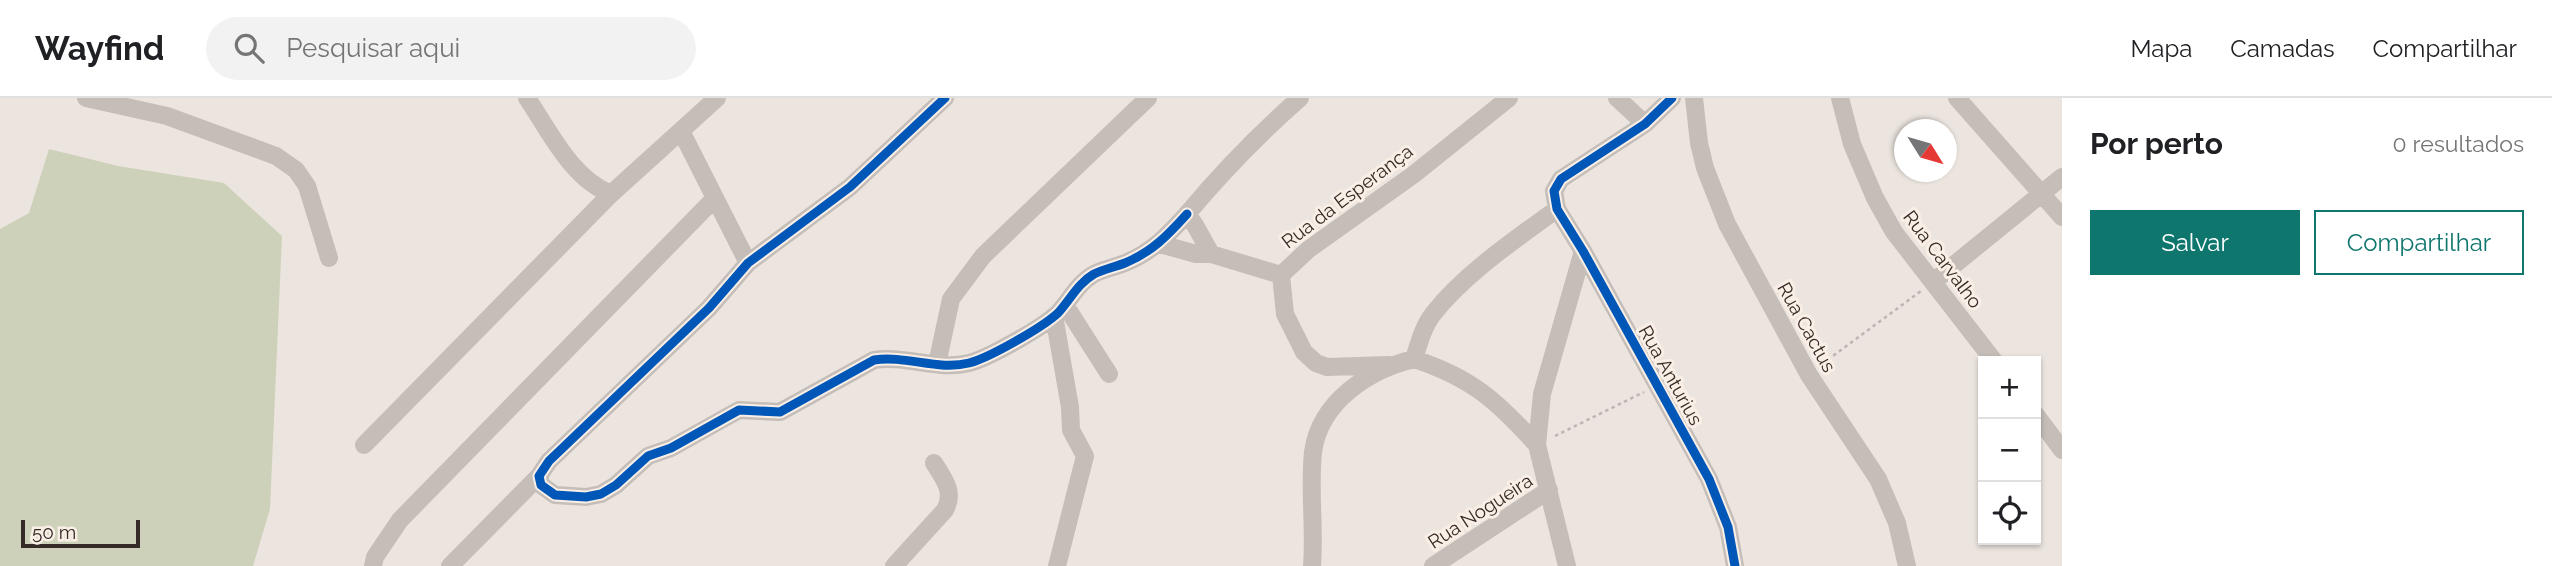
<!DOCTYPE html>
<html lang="pt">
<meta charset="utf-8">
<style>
:root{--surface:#fff;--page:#f2f2f2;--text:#202124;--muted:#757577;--line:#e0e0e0;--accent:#0f766e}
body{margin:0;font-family:Raleway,sans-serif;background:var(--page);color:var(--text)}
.controls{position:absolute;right:21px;bottom:21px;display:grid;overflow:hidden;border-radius:0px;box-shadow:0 2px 5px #0004}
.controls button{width:63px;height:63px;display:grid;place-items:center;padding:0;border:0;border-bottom:2px solid var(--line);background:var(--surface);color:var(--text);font:35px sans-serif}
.compass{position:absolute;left:1894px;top:21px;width:63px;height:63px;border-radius:50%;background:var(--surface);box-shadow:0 2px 5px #0004;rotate:127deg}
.scale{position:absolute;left:21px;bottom:18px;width:119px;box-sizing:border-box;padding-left:7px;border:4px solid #352a27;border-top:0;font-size:19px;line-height:24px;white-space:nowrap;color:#352a27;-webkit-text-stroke:5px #f9efe6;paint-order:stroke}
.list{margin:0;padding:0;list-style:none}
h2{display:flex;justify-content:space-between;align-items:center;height:91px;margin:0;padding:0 28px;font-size:30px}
h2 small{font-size:23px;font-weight:400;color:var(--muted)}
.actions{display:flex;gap:14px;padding:21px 28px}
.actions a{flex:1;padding:16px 0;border:2px solid var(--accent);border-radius:0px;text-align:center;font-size:24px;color:var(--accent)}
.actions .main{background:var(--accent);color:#fff}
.icon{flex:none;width:38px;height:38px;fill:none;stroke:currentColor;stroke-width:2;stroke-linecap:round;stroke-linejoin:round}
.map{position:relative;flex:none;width:2062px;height:468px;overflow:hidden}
header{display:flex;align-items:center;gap:42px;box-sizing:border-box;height:98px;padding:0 35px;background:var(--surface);border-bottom:2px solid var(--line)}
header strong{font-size:33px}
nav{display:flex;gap:38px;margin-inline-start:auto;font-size:24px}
.search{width:490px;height:63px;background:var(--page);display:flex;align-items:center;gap:18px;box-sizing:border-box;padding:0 24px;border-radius:38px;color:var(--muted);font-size:26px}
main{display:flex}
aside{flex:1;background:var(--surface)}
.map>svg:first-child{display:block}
.green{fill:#ced1b9}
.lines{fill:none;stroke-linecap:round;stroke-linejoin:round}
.path{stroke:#bdb5b1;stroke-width:2.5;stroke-dasharray:3.5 3.5;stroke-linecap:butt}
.minor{stroke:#c5bdb8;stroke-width:18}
.cycleway-casing{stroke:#f9efe6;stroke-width:13}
.cycleway{stroke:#0057b8;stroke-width:9}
.labels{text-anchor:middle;stroke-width:6;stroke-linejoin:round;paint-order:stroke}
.street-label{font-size:19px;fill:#352a27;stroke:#f9efe6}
</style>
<header>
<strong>Wayfind</strong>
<div class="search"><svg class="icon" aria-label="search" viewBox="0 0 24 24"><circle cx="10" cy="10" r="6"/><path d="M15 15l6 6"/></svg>Pesquisar aqui</div>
<nav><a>Mapa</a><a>Camadas</a><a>Compartilhar</a></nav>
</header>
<main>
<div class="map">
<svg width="2062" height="468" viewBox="0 0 2062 468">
<rect width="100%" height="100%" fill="#ece5df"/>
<path class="green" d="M49,51L118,68L224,85L282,138L270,411L253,468H0V131L29,115Z"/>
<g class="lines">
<path class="path" d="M1822,266L1921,193
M1555,338L1644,294"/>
<path class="minor" d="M86,0L167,18L276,58L296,72L307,88L329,160
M527,0C550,34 571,80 611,96
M945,0L850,89L748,165L709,210L549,363L539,378L541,387L555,397L586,399L601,396L616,387L648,358L671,350L739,312L780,314L874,262C906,257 938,273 969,265C989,260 1043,229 1058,215C1070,202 1078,185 1094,176C1104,171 1115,169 1125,165C1152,154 1168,137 1187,116
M1617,0L1645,26
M1672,0L1645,26L1561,81L1554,93L1557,111L1583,153L1709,381L1728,429L1735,468
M1694,0L1699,45L1705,70L1727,126L1809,277L1878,381L1897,425L1907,468
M1840,0L1852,46L1875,100L1894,134L1994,263
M1957,0L2062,119
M681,33L748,165
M1160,146L1196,156H1211
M1281,177L1211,156L1195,127L1187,116C1222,74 1259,36 1300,0
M1933,184L2062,79
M1065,207L1109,276
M1054,218L1070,309L1071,332L1085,358L1057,468
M1414,261C1419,245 1423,229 1433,216C1464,176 1516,141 1557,111
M1414,261C1472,280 1497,303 1537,347
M937,266L951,201L983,158L1148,0
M1389,267L1327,269L1316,265L1304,254L1285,216L1281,177L1309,151L1413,77L1509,0
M2036,317L2062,352
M364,347L611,96L717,0
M373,468L375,459L400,422L715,100
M450,468L539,378
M894,468L945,412C955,394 944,381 934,365
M1312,468C1315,430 1309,391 1313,354C1320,303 1369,272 1414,261
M1433,468L1549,392
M1567,468L1537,347L1542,296L1583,153"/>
<defs>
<path id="cycleway" d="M945,0L850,89L748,165L709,210L549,363L539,378L541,387L555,397L586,399L601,396L616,387L648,358L671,350L739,312L780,314L874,262C906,257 938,273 969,265C989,260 1043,229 1058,215C1070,202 1078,185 1094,176C1104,171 1115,169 1125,165C1152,154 1168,137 1187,116
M1672,0L1645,26L1561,81L1554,93L1557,111L1583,153L1709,381L1728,429L1735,468"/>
</defs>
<use href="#cycleway" class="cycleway-casing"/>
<use href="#cycleway" class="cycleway"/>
</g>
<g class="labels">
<g class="street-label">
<text transform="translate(1347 98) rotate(-37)" y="7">Rua da Esperança</text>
<text transform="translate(1943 161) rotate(53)" y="7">Rua Carvalho</text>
<text transform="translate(1807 229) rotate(61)" y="7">Rua Cactus</text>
<text transform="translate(1671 277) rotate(61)" y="7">Rua Anturius</text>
<text transform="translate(1480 413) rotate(-33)" y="7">Rua Nogueira</text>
</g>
</g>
</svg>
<div class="controls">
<button>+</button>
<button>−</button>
<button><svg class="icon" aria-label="locate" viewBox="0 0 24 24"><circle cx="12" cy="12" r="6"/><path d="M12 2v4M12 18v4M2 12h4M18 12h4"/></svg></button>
</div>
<svg class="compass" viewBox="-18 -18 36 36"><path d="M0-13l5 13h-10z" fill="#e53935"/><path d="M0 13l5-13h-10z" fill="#757577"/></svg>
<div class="scale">50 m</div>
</div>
<aside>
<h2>Por perto<small>0 resultados</small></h2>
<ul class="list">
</ul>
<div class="actions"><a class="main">Salvar</a><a>Compartilhar</a></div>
</aside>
</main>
